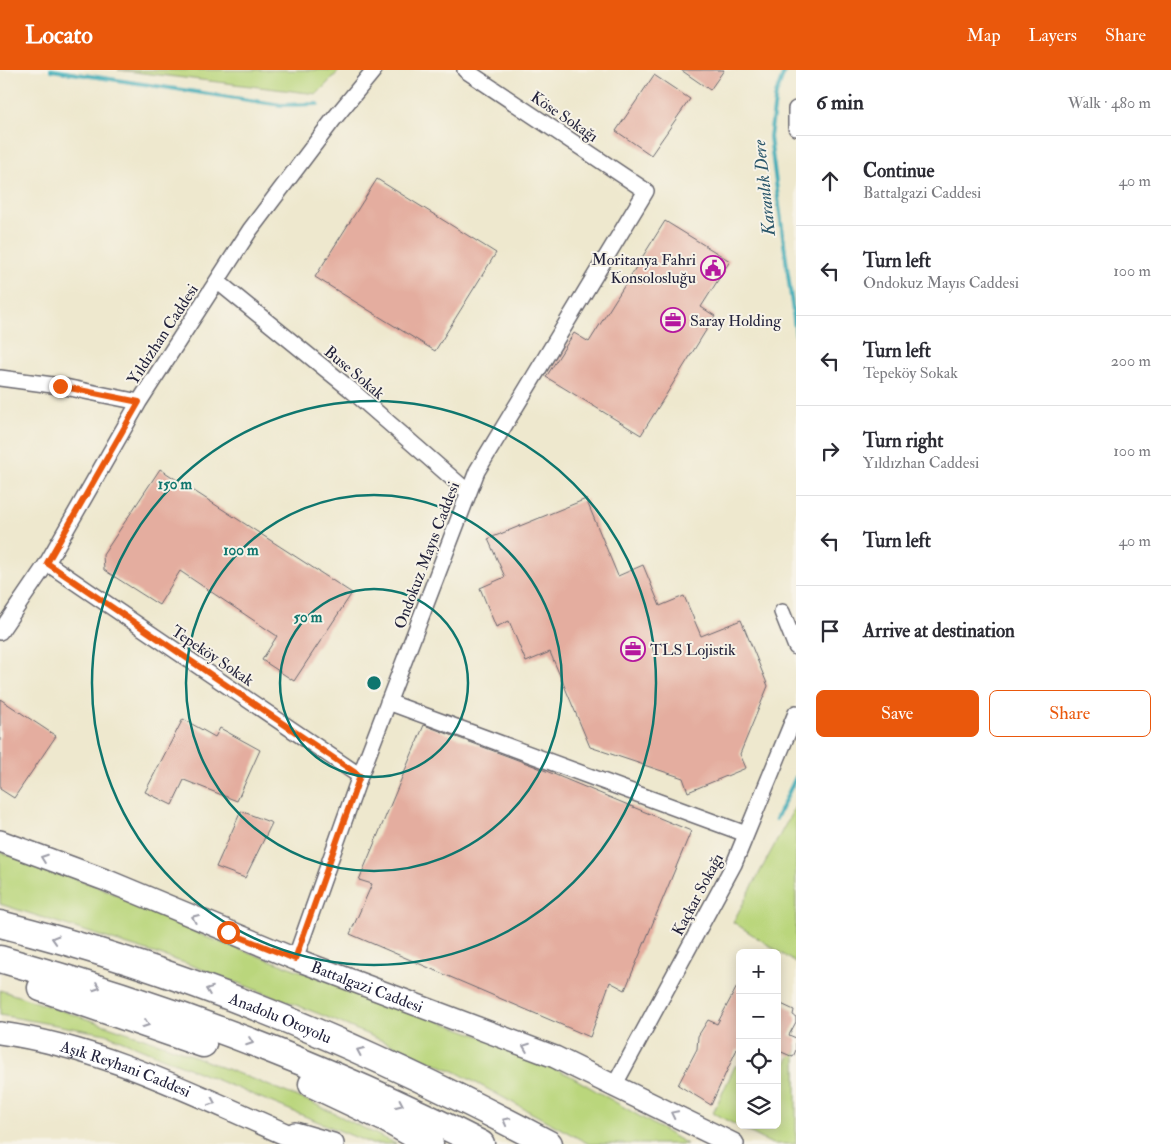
<!DOCTYPE html>
<meta charset="utf-8">
<style>
:root{--surface:#fff;--page:#f7f7f7;--text:#2b2b33;--muted:#7c7c81;--line:#e1e1e2;--accent:#ea580c}
body{margin:0;font-family:"IM FELL Double Pica",serif;background:var(--page);color:var(--text)}
.controls{position:absolute;right:15px;bottom:15px;display:grid;overflow:hidden;border-radius:8px;box-shadow:0 2px 12px #0003}
.controls button{width:45px;height:45px;display:grid;place-items:center;padding:0;border:0;border-bottom:1px solid var(--line);background:var(--surface);color:var(--text);font:25px sans-serif}
.stop{position:absolute;width:15px;height:15px;margin:-11px;border:4px solid #ea580c;border-radius:50%;background:#fff}
.stop.end{background:#ea580c;border-color:#fff;box-shadow:0 1px 5px #0008}
.list{margin:0;padding:0;list-style:none}
h2{display:flex;justify-content:space-between;align-items:center;height:65px;margin:0;padding:0 20px;font-size:21px}
h2 small{font-size:16px;font-weight:400;color:var(--muted)}
.list li{display:grid;grid-template-columns:32px 1fr auto;gap:15px;align-items:center;box-sizing:border-box;height:90px;padding:0 20px;border-top:1px solid var(--line)}
.list b{display:block;font-size:19px;white-space:nowrap}
.list p{margin:0;font-size:16px;white-space:nowrap;color:var(--muted)}
.list em{font-size:16px;font-style:normal;color:var(--muted)}
.actions{display:flex;gap:10px;padding:15px 20px}
.actions a{flex:1;padding:11px 0;border:1px solid var(--accent);border-radius:8px;text-align:center;font-size:18px;color:var(--accent)}
.actions .main{background:var(--accent);color:#fff}
.icon{flex:none;width:28px;height:28px;fill:none;stroke:currentColor;stroke-width:2;stroke-linecap:round;stroke-linejoin:round}
.map{position:relative;flex:none;width:796px;height:1074px;overflow:hidden}
header{display:flex;align-items:center;gap:30px;box-sizing:border-box;height:70px;padding:0 25px;background:var(--accent);color:#fff}
header strong{font-size:24px}
nav{display:flex;gap:28px;margin-inline-start:auto;font-size:18px}
main{display:flex}
aside{flex:1;background:var(--surface)}
.map>svg:first-child{display:block}
.green{fill:#bad67c;stroke:#6e7c5c}
.lines{fill:none;stroke-linecap:round;stroke-linejoin:round}
.stream{stroke:#3aaab6;stroke-width:4}
.building{fill:#e4ad9f}
.minor-casing{stroke:#69676e;stroke-width:18}
.secondary-casing{stroke:#69676e;stroke-width:24}
.motorway-casing{stroke:#69676e;stroke-width:29}
.minor{stroke:#fff;stroke-width:15}
.secondary{stroke:#fff;stroke-width:21}
.motorway{stroke:#fff;stroke-width:26}
.oneway{stroke:#9c9ca7}
.route{stroke:#ea580c;stroke-width:6}
.ring{fill:none;stroke:#0f766e;stroke-width:2.5}
.labels{text-anchor:middle;stroke-width:4;stroke-linejoin:round;paint-order:stroke}
.street-label{font-size:16px;fill:#22223b;stroke:#f7f3e8}
.poi-label{font-size:16px;fill:#22223b;stroke:#f7f3e8;text-anchor:start}
.water-label{font-size:18px;font-style:italic;fill:#2c586c;stroke:#f7f3e8}
.centre{fill:#0f766e;stroke:#f7f3e8;stroke-width:2.5}
.ring-label{font-size:15px;text-anchor:middle;font-weight:bold;fill:#0f766e;stroke:#f7f3e8;stroke-width:4;stroke-linejoin:round;paint-order:stroke}
</style>
<header>
<strong>Locato</strong>
<nav><a>Map</a><a>Layers</a><a>Share</a></nav>
</header>
<main>
<div class="map">
<svg width="796" height="1074" viewBox="0 0 796 1074">
<rect width="100%" height="100%" fill="#f7f3e8"/>
<filter id="ink" filterUnits="userSpaceOnUse"><feTurbulence type="fractalNoise" baseFrequency=".02" numOctaves="2"/><feDisplacementMap in="SourceGraphic" scale="10" xChannelSelector="R" yChannelSelector="G"/><feConvolveMatrix kernelMatrix="1 2 1 2 8 2 1 2 1" color-interpolation-filters="sRGB"/></filter>
<filter id="wash" filterUnits="userSpaceOnUse"><feTurbulence type="fractalNoise" baseFrequency=".0096" numOctaves="4" result="noise"/><feDisplacementMap in="SourceGraphic" scale="20" xChannelSelector="R" yChannelSelector="G"/><feGaussianBlur stdDeviation="1.12" result="paint"/><feColorMatrix in="noise" values="0 0 0 0 0 0 0 0 0 0 0 0 0 0 0 0 0 1.4 0 .05"/><feComposite in="paint" operator="in"/></filter>
<g filter="url(#wash)">
<rect width="100%" height="100%" fill="#eee8ce"/>
<path class="green" d="M118,0H340L317,24Z
M796,735V893L733,852Z
M0,782L102,818L206,867L483,967L569,1005L687,1074H589L456,1002L317,943L188,894L0,834Z
M0,920L168,976L313,1033L396,1074H372L106,964L0,945Z
M796,974V1074H772L713,1043L735,996H740V1055H777V1001H782Z"/>
<g class="lines">
<path class="stream" d="M51,0L281,35L318,34
M785,0L776,24L770,67L796,265
M776,749L796,707"/>
</g>
<g id="blocks">
<path class="building" d="M681,0H724L710,20Z
M654,5L690,29L651,85L616,61Z
M377,109L496,183L435,281L315,207Z
M665,151L730,191L701,237L715,246L641,365L546,307L574,263L589,272Z
M160,399L352,523L294,611L262,590L277,566L180,501L159,535L104,500L103,485Z
M586,429L618,506L643,495L660,536L684,526L701,566L741,550L768,616L740,684L746,698L688,722L683,708L590,677L550,582L526,592L509,551L496,557L480,518L505,507L488,469Z
M0,629L56,666L14,728L0,719Z
M183,649L215,667L220,658L260,680L237,731L184,710L172,735L145,722Z
M424,655L534,696L691,761L625,920L610,912L590,967L350,864L372,814L359,810Z
M241,741L272,753L245,808L216,797Z
M740,911V981L737,979L711,1035L678,1015L697,979L698,966L708,950L717,954Z
M777,932L794,940L793,945L796,947V952L789,965L796,968V980L793,987L777,980Z"/>
</g>
</g>
<g filter="url(#ink)">
<use href="#blocks" fill-opacity="0" stroke="#69676e" stroke-width="1"/>
<g class="lines">
<defs>
<path id="minor" d="M796,39V58
M217,211L350,319L468,422
M0,308L60,316L139,332
M47,493L360,706
M782,542L796,577
M0,562L47,493L139,332L250,160L333,50L374,0
M388,632L746,764
M295,889L360,706L477,401L646,121L465,0
M614,1016L734,794L796,643"/>
<g id="secondary">
<path id="s1" d="M0,771L108,811L295,889L555,987L733,1074"/>
<path id="s2" d="M0,963C109,978 207,1031 308,1074"/>
<path d="M295,1063L333,1074"/>
</g>
<g id="motorway">
<path id="s3" d="M0,854C192,902 375,981 549,1074"/>
<path d="M0,889C165,935 328,996 481,1074"/>
<path d="M41,918L203,974"/>
<path d="M312,1014L386,1049L430,1074"/>
</g>
</defs>
<use href="#minor" class="minor-casing"/>
<use href="#secondary" class="secondary-casing"/>
<use href="#motorway" class="motorway-casing"/>
<use href="#minor" class="minor"/>
<use href="#secondary" class="secondary"/>
<use href="#motorway" class="motorway"/>
</g>
<defs><path id="oneway-chevron" d="M-2-3.5L2.5 0L-2 3.5" fill="none" stroke-width="1.6" stroke-linecap="round" stroke-linejoin="round" transform="scale(1.25)"/></defs>
<g class="oneway">
<use href="#oneway-chevron" transform="translate(44 788) rotate(-160)"/>
<use href="#oneway-chevron" transform="translate(195 848) rotate(-157)"/>
<use href="#oneway-chevron" transform="translate(55 869) rotate(-163)"/>
<use href="#oneway-chevron" transform="translate(97 917) rotate(20)"/>
<use href="#oneway-chevron" transform="translate(209 920) rotate(-159)"/>
<use href="#oneway-chevron" transform="translate(146 954) rotate(20)"/>
<use href="#oneway-chevron" transform="translate(250 972) rotate(20)"/>
<use href="#oneway-chevron" transform="translate(526 977) rotate(-159)"/>
<use href="#oneway-chevron" transform="translate(360 981) rotate(-156)"/>
<use href="#oneway-chevron" transform="translate(212 1032) rotate(24)"/>
<use href="#oneway-chevron" transform="translate(400 1034) rotate(25)"/>
<use href="#oneway-chevron" transform="translate(674 1044) rotate(-154)"/>
<use href="#oneway-chevron" transform="translate(506 1051) rotate(-152)"/>
</g>
</g>
<g class="lines" filter="url(#ink)">
<path class="route" d="M60,316L139,332L47,493L360,706L295,889L228,862"/>
</g>
<g class="ring">
<circle cx="374" cy="613" r="94"/>
<circle cx="374" cy="613" r="188"/>
<circle cx="374" cy="613" r="282"/>
</g>
<defs>
<symbol id="civic-ring" viewBox="-11 -11 22 22"><circle r="9.5" fill="#f7f3e8" stroke="#b5179e" stroke-width="1.5"/><path d="M-.6-6.5H3V-4.5H.6V-3L4-1V1h2V6H-6V1h2V-1L-.6-3ZM-1.2 2.5V6h2.4V2.5Z" fill="#b5179e"/></symbol>
<symbol id="office-ring" viewBox="-11 -11 22 22"><circle r="9.5" fill="#f7f3e8" stroke="#b5179e" stroke-width="1.5"/><path d="M-6-3h4V-5.5h4V-3h4V5H-6ZM-1-4.5V-3h2v-1.5ZM-6 0V1H6V0Z" fill="#b5179e"/></symbol>
</defs>
<g fill-rule="evenodd">
<use href="#civic-ring" x="699" y="184" width="28" height="28"/>
<use href="#office-ring" x="659" y="236" width="28" height="28"/>
<use href="#office-ring" x="619" y="565" width="28" height="28"/>
</g>
<g class="labels">
<g class="street-label">
<text transform="translate(565 46) rotate(34)" y="6">Köse Sokağı</text>
<text transform="translate(162 264) rotate(-57)" y="6">Yıldızhan Caddesi</text>
<text transform="translate(355 302) rotate(40)" y="6">Buse Sokak</text>
<text transform="translate(426 485) rotate(-69)" y="6">Ondokuz Mayıs Caddesi</text>
<text transform="translate(213 585) rotate(34)" y="6">Tepeköy Sokak</text>
<text transform="translate(697 824) rotate(-62)" y="6">Kaçkar Sokağı</text>
<text dy="6" stroke="none"><textPath href="#s1" startOffset="395">Battalgazi Caddesi</textPath></text>
<text dy="6" stroke="none"><textPath href="#s3" startOffset="296">Anadolu Otoyolu</textPath></text>
<text dy="6" stroke="none"><textPath href="#s2" startOffset="131">Aşık Reyhani Caddesi</textPath></text>
</g>
<g class="poi-label">
<text x="696" y="195" text-anchor="end">Moritanya Fahri<tspan x="696" dy="18">Konsolosluğu</tspan></text>
<text x="690" y="256">Saray Holding</text>
<text x="650" y="585">TLS Lojistik</text>
</g>
<g class="water-label">
<text transform="translate(764 118) rotate(-96)" y="6">Karanlık Dere</text>
</g>
</g>
<circle cx="374" cy="613" r="8" class="centre"/>
<g class="ring-label">
<text x="175" y="419">150 m</text>
<text x="241" y="485">100 m</text>
<text x="308" y="552">50 m</text>
</g>
</svg>
<div class="controls">
<button>+</button>
<button>−</button>
<button><svg class="icon" aria-label="locate" viewBox="0 0 24 24"><circle cx="12" cy="12" r="6"/><path d="M12 2v4M12 18v4M2 12h4M18 12h4"/></svg></button>
<button><svg class="icon" aria-label="layers" viewBox="0 0 24 24"><path d="M12 4l9 5-9 5-9-5zM3 14l9 5 9-5"/></svg></button>
</div>
<div class="stop" style="left:228px;top:862px"></div>
<div class="stop end" style="left:60px;top:316px"></div>
</div>
<aside>
<h2>6 min<small>Walk · 480 m</small></h2>
<ul class="list">
<li><svg class="icon" aria-label="ahead" viewBox="0 0 24 24"><path d="M12 20V5M6 11l6-6 6 6"/></svg><div><b>Continue</b><p>Battalgazi Caddesi</p></div><em>40 m</em></li>
<li><svg class="icon" aria-label="left" viewBox="0 0 24 24"><path d="M17 20v-9H6M10 6l-5 5 5 5"/></svg><div><b>Turn left</b><p>Ondokuz Mayıs Caddesi</p></div><em>100 m</em></li>
<li><svg class="icon" aria-label="left" viewBox="0 0 24 24"><path d="M17 20v-9H6M10 6l-5 5 5 5"/></svg><div><b>Turn left</b><p>Tepeköy Sokak</p></div><em>200 m</em></li>
<li><svg class="icon" aria-label="right" viewBox="0 0 24 24"><path d="M7 20v-9h11M14 6l5 5-5 5"/></svg><div><b>Turn right</b><p>Yıldızhan Caddesi</p></div><em>100 m</em></li>
<li><svg class="icon" aria-label="left" viewBox="0 0 24 24"><path d="M17 20v-9H6M10 6l-5 5 5 5"/></svg><div><b>Turn left</b></div><em>40 m</em></li>
<li><svg class="icon" aria-label="arrive" viewBox="0 0 24 24"><path d="M6 21V4h12l-3 4 3 4H6"/></svg><div><b>Arrive at destination</b></div></li>
</ul>
<div class="actions"><a class="main">Save</a><a>Share</a></div>
</aside>
</main>
